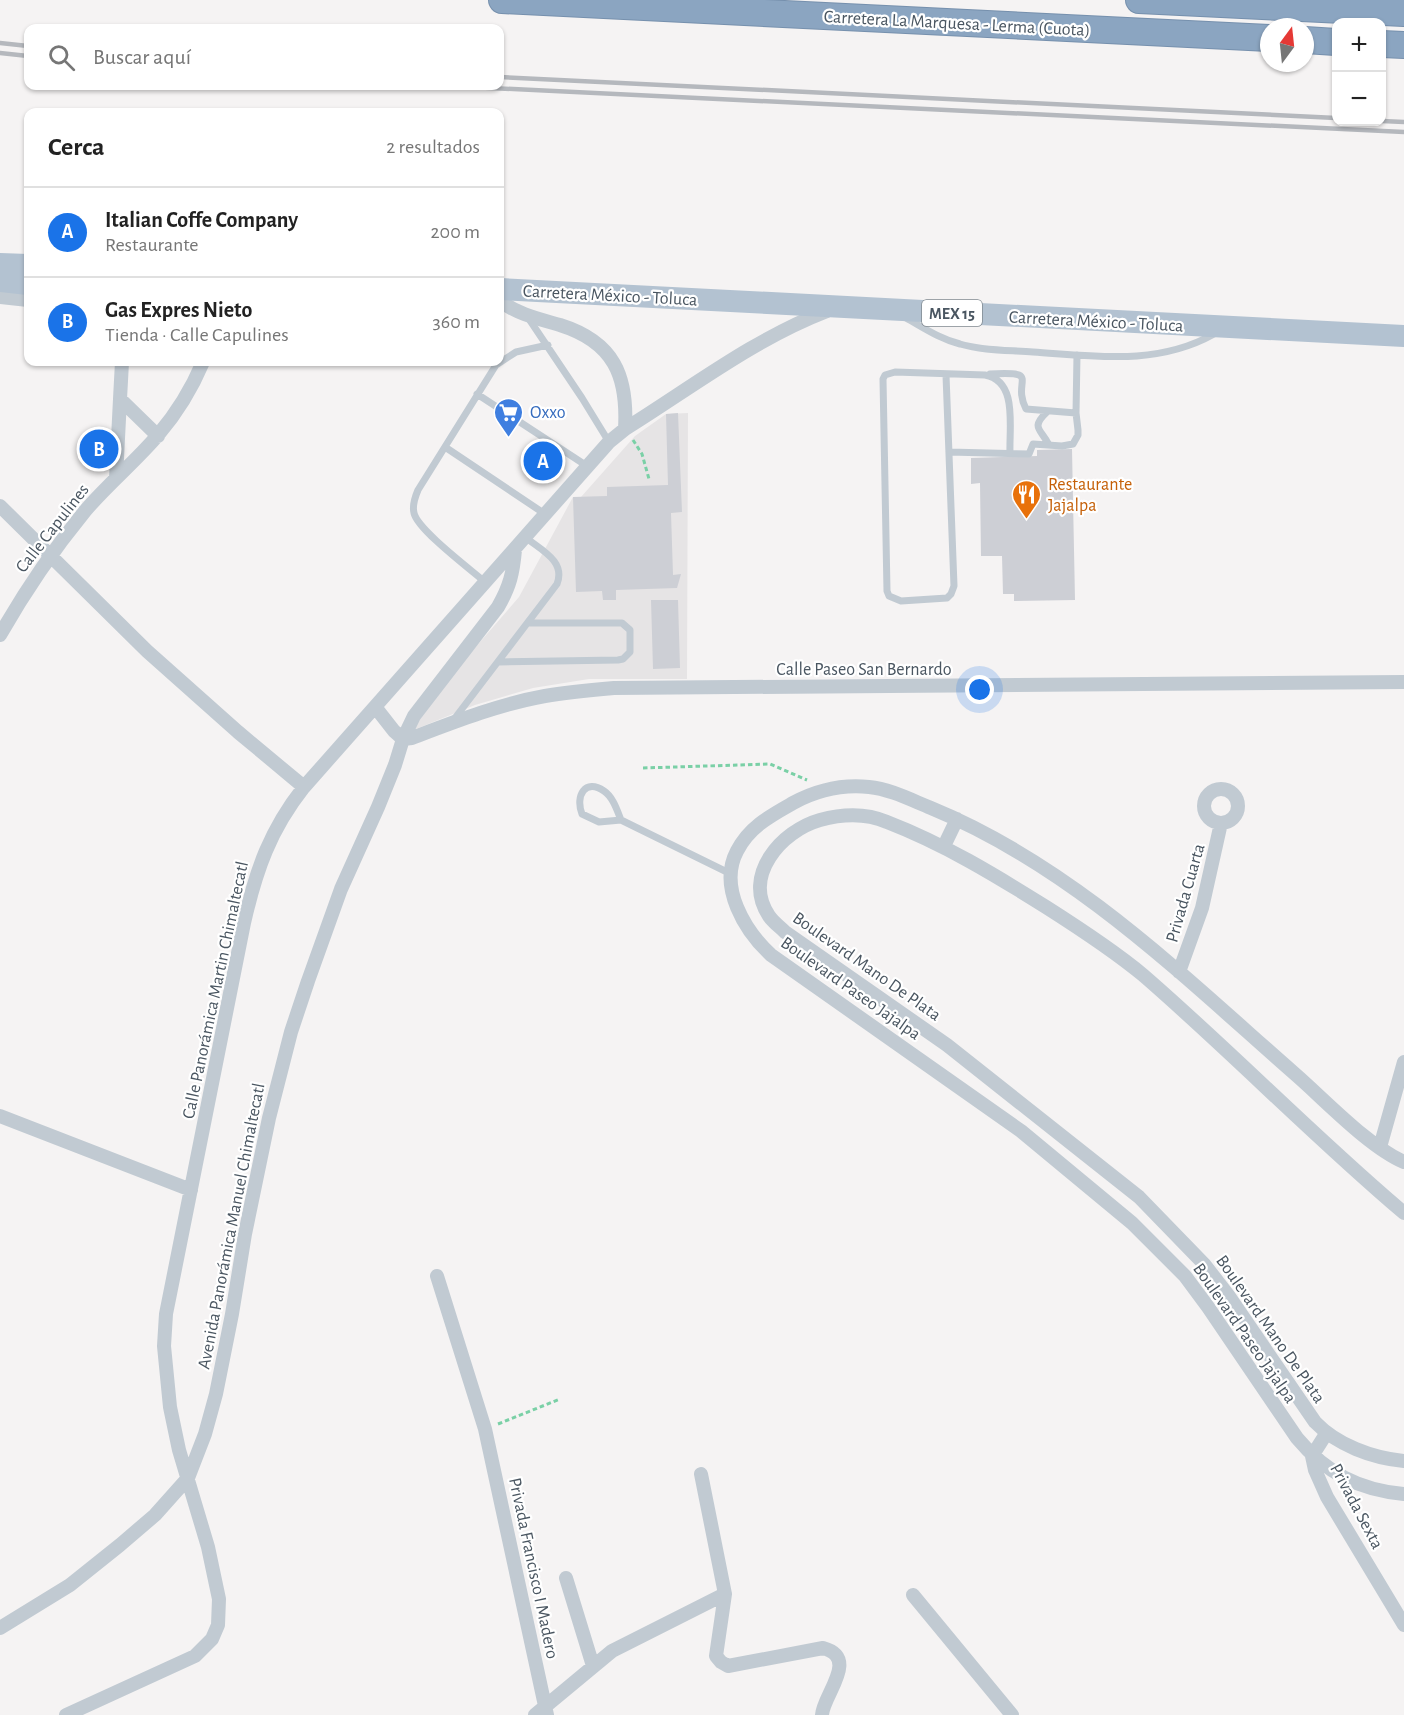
<!DOCTYPE html>
<html lang="es">
<meta charset="utf-8">
<style>
:root{--surface:#fff;--page:#f6f6f6;--text:#222;--muted:#767676;--line:#e0e0e0;--accent:#1a73e8}
body{margin:0;font-family:"Alegreya Sans",sans-serif;background:var(--page);color:var(--text)}
.controls{position:absolute;right:18px;top:18px;display:grid;overflow:hidden;border-radius:12px;box-shadow:0 2px 4px #0004}
.controls button{width:54px;height:54px;display:grid;place-items:center;padding:0;border:0;border-bottom:2px solid var(--line);background:var(--surface);color:var(--text);font:30px sans-serif}
.compass{position:absolute;left:1260px;top:18px;width:54px;height:54px;border-radius:50%;background:var(--surface);box-shadow:0 2px 4px #0004;rotate:15deg}
.you{position:absolute;left:980px;top:690px;width:21px;height:21px;margin:-15px;border:4px solid #fff;border-radius:50%;background:#1a73e8;box-shadow:0 0 0 9px #1a73e833}
.badge{display:grid;place-items:center;width:39px;height:39px;border-radius:50%;background:var(--accent);color:#fff;font-size:20px;font-weight:700}
.pin{position:absolute;translate:-50% -50%;border:3px solid #fff;box-shadow:0 2px 6px #0006}
.list{margin:0;padding:0;list-style:none}
h2{display:flex;justify-content:space-between;align-items:center;height:78px;margin:0;padding:0 24px;font-size:26px}
h2 small{font-size:20px;font-weight:400;color:var(--muted)}
.list li{display:grid;grid-template-columns:39px 1fr auto;gap:18px;align-items:center;box-sizing:border-box;height:90px;padding:0 24px;border-top:2px solid var(--line)}
.list b{display:block;font-size:22px;white-space:nowrap}
.list p{margin:0;font-size:20px;white-space:nowrap;color:var(--muted)}
.list em{font-size:20px;font-style:normal;color:var(--muted)}
.icon{flex:none;width:33px;height:33px;fill:none;stroke:currentColor;stroke-width:2;stroke-linecap:round;stroke-linejoin:round}
.map{position:relative;flex:none;width:1404px;height:1715px;overflow:hidden}
.search{position:absolute;background:var(--surface);box-shadow:0 2px 4px #0004;left:24px;top:24px;width:480px;height:66px;display:flex;align-items:center;gap:15px;box-sizing:border-box;padding:0 21px;border-radius:12px;color:var(--muted);font-size:22px}
.panel{position:absolute;background:var(--surface);box-shadow:0 2px 4px #0004;left:24px;top:108px;width:480px;height:258px;border-radius:12px}
.map>svg:first-child{display:block}
.education{fill:#e6e4e5}
.building{fill:#cdcfd5}
.lines{fill:none;stroke-linecap:round;stroke-linejoin:round}
.highway-casing{stroke:#7690ad;stroke-width:28}
.path{stroke:#7ad0a6;stroke-width:3;stroke-dasharray:4.5 3;stroke-linecap:butt}
.lane{stroke:#c1cad2;stroke-width:7}
.street{stroke:#c1cad2;stroke-width:14}
.primary{stroke:#b3c2d1;stroke-width:22}
.highway{stroke:#8ba5c1;stroke-width:26}
.rail{stroke:#b5b8bd;stroke-width:4.5}
.labels{text-anchor:middle;stroke-width:4.5;stroke-linejoin:round;paint-order:stroke}
.shield{fill:#fff;stroke:#808990;stroke-width:1.5}
.shield-label{font-size:16px;font-weight:bold;fill:#4a5661}
.street-label{font-size:18px;fill:#4a5661;stroke:#fff}
.shop-label{font-size:18px;fill:#366cbe;stroke:#fff;text-anchor:start}
.food-label{font-size:18px;fill:#c56008;stroke:#fff;text-anchor:start}
</style>
<div class="map">
<svg width="1404" height="1715" viewBox="0 0 1404 1715">
<rect width="100%" height="100%" fill="#f5f3f3"/>
<path class="education" d="M688,413L687,679H589L533,688L475,705L411,731L467,657L519,597L573,497H581L635,436L666,414Z"/>
<path class="building" d="M678,413L682,512L671,513L673,575L681,574L677,588L616,590V600H603L602,591L576,592L573,497L607,496V487L668,485L666,414Z
M1072,449L1075,600L1014,601V594H1003L1002,556H981L980,483L971,484V458L1037,456V450Z
M651,600H678L680,668L653,669Z"/>
<g class="lines">
<defs>
<path id="highway" d="M502,0L1269,38
M1139,0L1404,13
M1305,40L1336,42
M1382,44L1404,45"/>
</defs>
<use href="#highway" class="highway-casing"/>
<path class="path" d="M633,440L642,454L649,479
M643,768L770,764L807,780
M498,1424L560,1399"/>
<path class="lane" d="M906,318C924,328 940,339 960,344C984,351 1009,350 1033,352C1095,356 1157,366 1214,334
M529,319L582,398L609,442
M990,374C1043,371 1011,380 1026,409L1076,413
M946,375L954,586L951,594L947,598L901,601L889,596L887,591L883,379L885,375L895,372L985,375C1018,381 1009,426 1010,453
M477,394L587,466
M1047,412C1030,428 1041,429 1049,445
M445,447L545,514
M949,452L1029,454L1033,444L1062,446L1073,444L1078,435V430L1076,413L1077,355
M485,582C470,569 417,529 414,513C412,505 415,497 418,490L496,365L516,352L548,345
M499,662L618,660L623,659L630,652V630L622,623H528
M455,718L557,584C566,561 541,550 525,537
M621,820C617,810 613,797 604,791C585,778 575,796 582,814L599,822L621,820L731,874"/>
<path class="street" d="M0,297L28,300
M500,301C517,314 539,319 560,325C614,342 628,376 625,429
M122,362L120,399L158,436
M116,478L120,399
M0,506L147,651L238,732L304,787
M0,635C25,591 53,550 85,511C108,484 135,462 158,435C176,414 192,388 203,362
M376,708L394,731L403,739L412,738C454,722 500,704 545,696C568,692 591,690 614,688L1404,682
M1204 806a17 17 0 1 1 34 0a17 17 0 1 1-34 0Z
M944,846L957,819
M1179,972L1202,908L1221,823
M0,1116L191,1190
M1380,1147L1404,1062
M1404,1162C1369,1147 1325,1100 1295,1074C1182,975 1072,866 931,808C911,800 890,789 869,787C841,784 817,790 793,803C770,816 749,827 737,851C718,887 745,931 771,955L1021,1131L1132,1223L1185,1276L1208,1307L1297,1438C1326,1473 1359,1490 1404,1494
M1404,1213C1314,1137 1232,1052 1143,975C1113,950 1079,928 1046,907C995,875 944,844 887,822C866,813 842,814 820,820C781,831 742,876 769,916C773,922 780,927 785,932L947,1045L1139,1197L1204,1264L1228,1295L1315,1422C1337,1445 1372,1458 1404,1461
M437,1276L485,1429L547,1715
M1326,1434L1312,1456L1315,1470L1327,1497L1404,1625
M701,1474L725,1594L716,1656L721,1662L728,1666L823,1648C860,1658 823,1695 822,1715
M566,1578L593,1666
M913,1595L1012,1715
M0,1628L70,1585L120,1545L155,1515L188,1478L205,1434L216,1394L232,1314L245,1234L269,1118L291,1032L308,981L341,889L378,807L395,765L403,739L414,716L498,607C510,586 513,573 515,550
M66,1715L195,1656L212,1639L218,1625L219,1599L208,1547L179,1450L170,1407L164,1346L166,1314L244,923C256,870 270,830 304,787L609,442L625,429C691,388 754,339 827,311
M535,1715L612,1651L725,1594"/>
<path class="primary" d="M0,264L28,265
M0,281L28,284
M500,289L1404,336"/>
<use href="#highway" class="highway"/>
<path class="rail" d="M0,43L28,46
M0,53L28,56
M500,77L1336,118
M450,86L1404,132
M1382,121L1404,122"/>
</g>
<defs>
<symbol id="supermarket-pin" viewBox="-11 -11 22 30"><path d="M0 17L-7.5 6A9.5 9.5 0 1 1 7.5 6Z" fill="#3f7fe0" stroke="#fff"/><path d="M-6-5.5h2.5l.6 2H6L4.5 2H-2.5L-4.4-4H-6ZM-1.5 3.2a1.3 1.3 0 1 0 .1 0ZM3 3.2a1.3 1.3 0 1 0 .1 0Z" fill="#fff"/></symbol>
<symbol id="restaurant-pin" viewBox="-11 -11 22 30"><path d="M0 17L-7.5 6A9.5 9.5 0 1 1 7.5 6Z" fill="#e8710a" stroke="#fff"/><path d="M-5-6h1v4h1v-4h1v4h1v-4h1v5L-1.5 .5V6h-2V.5L-5-1ZM5-6V6H3V1.5H1.5Q1.5-4 5-6Z" fill="#fff"/></symbol>
</defs>
<g fill-rule="evenodd">
<use href="#supermarket-pin" x="492" y="396" width="33" height="45"/>
<use href="#restaurant-pin" x="1010" y="478" width="33" height="45"/>
</g>
<g class="labels">
<rect class="shield" x="922" y="300" width="60" height="26" rx="4.5"/>
<g class="shield-label">
<text x="952" y="319">MEX 15</text>
</g>
<g class="street-label">
<text transform="translate(957 23) rotate(3)" y="6">Carretera La Marquesa - Lerma (Cuota)</text>
<text transform="translate(610 295) rotate(3)" y="6">Carretera México - Toluca</text>
<text transform="translate(1096 321) rotate(3)" y="6">Carretera México - Toluca</text>
<text transform="translate(52 528) rotate(-52)" y="6">Calle Capulines</text>
<text x="864" y="675">Calle Paseo San Bernardo</text>
<text transform="translate(1185 893) rotate(-74)" y="6">Privada Cuarta</text>
<text transform="translate(867 966) rotate(35)" y="6">Boulevard Mano De Plata</text>
<text transform="translate(851 988) rotate(35)" y="6">Boulevard Paseo Jajalpa</text>
<text transform="translate(215 990) rotate(-78)" y="6">Calle Panorámica Martin Chimaltecatl</text>
<text transform="translate(231 1226) rotate(-79)" y="6">Avenida Panorámica Manuel Chimaltecatl</text>
<text transform="translate(1271 1329) rotate(55)" y="6">Boulevard Mano De Plata</text>
<text transform="translate(1245 1333) rotate(55)" y="6">Boulevard Paseo Jajalpa</text>
<text transform="translate(1357 1506) rotate(62)" y="6">Privada Sexta</text>
<text transform="translate(534 1568) rotate(78)" y="6">Privada Francisco I Madero</text>
</g>
<g class="shop-label">
<text x="530" y="418">Oxxo</text>
</g>
<g class="food-label">
<text x="1048" y="490">Restaurante<tspan x="1048" dy="21">Jajalpa</tspan></text>
</g>
</g>
</svg>
<div class="controls">
<button>+</button>
<button>−</button>
</div>
<svg class="compass" viewBox="-18 -18 36 36"><path d="M0-13l5 13h-10z" fill="#e53935"/><path d="M0 13l5-13h-10z" fill="#767676"/></svg>
<div class="you"></div>
<div class="pin badge" style="left:543px;top:461px">A</div>
<div class="pin badge" style="left:99px;top:449px">B</div>
<div class="search"><svg class="icon" aria-label="search" viewBox="0 0 24 24"><circle cx="10" cy="10" r="6"/><path d="M15 15l6 6"/></svg>Buscar aquí</div>
<section class="panel">
<h2>Cerca<small>2 resultados</small></h2>
<ul class="list">
<li><span class="badge">A</span><div><b>Italian Coffe Company</b><p>Restaurante</p></div><em>200 m</em></li>
<li><span class="badge">B</span><div><b>Gas Expres Nieto</b><p>Tienda · Calle Capulines</p></div><em>360 m</em></li>
</ul>
</section>
</div>
